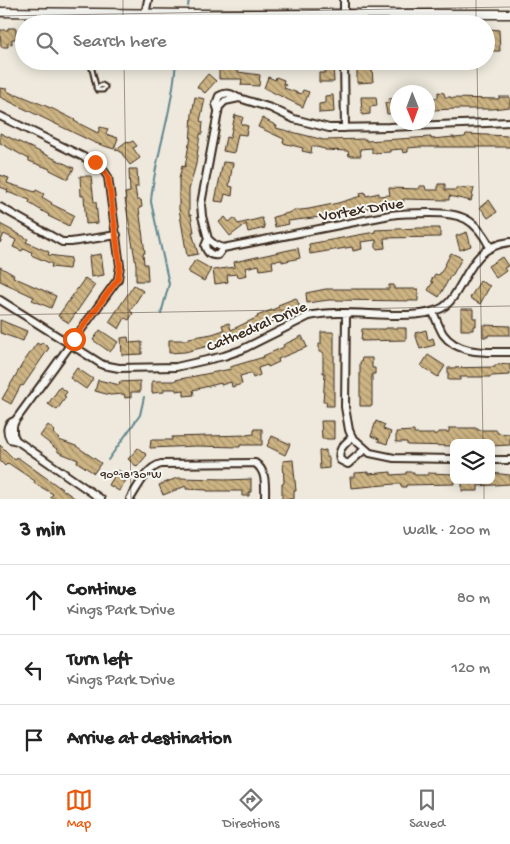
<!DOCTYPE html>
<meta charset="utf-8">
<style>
:root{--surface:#fff;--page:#f6f6f6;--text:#222;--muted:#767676;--line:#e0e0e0;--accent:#ea580c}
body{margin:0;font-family:"Gochi Hand",sans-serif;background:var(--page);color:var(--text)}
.controls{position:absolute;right:15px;bottom:15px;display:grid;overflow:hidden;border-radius:8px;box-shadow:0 2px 12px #0003}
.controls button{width:45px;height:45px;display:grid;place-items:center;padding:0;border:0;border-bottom:1px solid var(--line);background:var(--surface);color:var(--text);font:25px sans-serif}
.compass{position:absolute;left:390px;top:85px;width:45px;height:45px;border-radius:50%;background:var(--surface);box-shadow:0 2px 12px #0003;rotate:179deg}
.stop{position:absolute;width:15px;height:15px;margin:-11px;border:4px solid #ea580c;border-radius:50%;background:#fff}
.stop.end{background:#ea580c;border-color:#fff;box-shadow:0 1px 5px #0008}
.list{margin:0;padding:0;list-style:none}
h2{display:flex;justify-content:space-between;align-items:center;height:65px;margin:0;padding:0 20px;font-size:21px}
h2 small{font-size:16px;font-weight:400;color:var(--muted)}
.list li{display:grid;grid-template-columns:32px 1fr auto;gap:15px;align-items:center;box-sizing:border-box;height:70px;padding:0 20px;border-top:1px solid var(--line)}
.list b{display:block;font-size:19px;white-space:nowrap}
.list p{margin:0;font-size:16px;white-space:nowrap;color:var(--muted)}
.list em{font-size:16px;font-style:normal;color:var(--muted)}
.icon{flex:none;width:28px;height:28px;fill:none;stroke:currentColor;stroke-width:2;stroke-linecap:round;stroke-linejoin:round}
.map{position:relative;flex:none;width:510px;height:499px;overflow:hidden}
.search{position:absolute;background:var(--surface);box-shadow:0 2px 12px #0003;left:15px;right:15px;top:15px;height:55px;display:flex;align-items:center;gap:12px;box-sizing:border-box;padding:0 18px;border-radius:28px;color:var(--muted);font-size:19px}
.sheet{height:275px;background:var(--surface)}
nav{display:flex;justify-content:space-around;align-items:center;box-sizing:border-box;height:70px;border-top:1px solid var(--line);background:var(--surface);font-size:14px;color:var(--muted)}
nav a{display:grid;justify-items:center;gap:2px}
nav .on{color:var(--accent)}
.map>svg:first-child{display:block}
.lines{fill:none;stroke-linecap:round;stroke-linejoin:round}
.stream{stroke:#618690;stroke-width:2}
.building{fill:url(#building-back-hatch);stroke:#3b2a1e}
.service-casing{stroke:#3b2a1e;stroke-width:7}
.minor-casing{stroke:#3b2a1e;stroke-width:10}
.tertiary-casing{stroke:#3b2a1e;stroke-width:11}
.service{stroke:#f6f6f2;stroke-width:3}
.minor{stroke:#f6f6f2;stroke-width:6}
.tertiary{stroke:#f6f6f2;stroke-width:8}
.route{stroke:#ea580c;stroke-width:6}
.ticks{fill:none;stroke:#3b2a1e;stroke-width:1;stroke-opacity:0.45}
.labels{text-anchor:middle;stroke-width:4;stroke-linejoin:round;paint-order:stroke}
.street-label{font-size:16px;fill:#3b2a1e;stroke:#f6f6f2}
.ticks-label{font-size:12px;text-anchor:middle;fill:#3b2a1e;stroke:#f6f6f2;stroke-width:4;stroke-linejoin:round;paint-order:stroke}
</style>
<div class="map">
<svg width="510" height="499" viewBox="0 0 510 499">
<defs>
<pattern id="building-back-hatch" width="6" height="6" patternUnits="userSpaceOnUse" patternTransform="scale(1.25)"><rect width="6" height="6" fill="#cdb484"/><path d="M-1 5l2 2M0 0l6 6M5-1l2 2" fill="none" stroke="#a8936b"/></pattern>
</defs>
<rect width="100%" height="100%" fill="#eee9dc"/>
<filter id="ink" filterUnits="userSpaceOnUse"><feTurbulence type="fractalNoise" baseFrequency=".02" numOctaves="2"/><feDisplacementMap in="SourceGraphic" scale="10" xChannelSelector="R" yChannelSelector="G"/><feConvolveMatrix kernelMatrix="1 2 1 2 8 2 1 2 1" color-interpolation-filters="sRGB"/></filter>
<g filter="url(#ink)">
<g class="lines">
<path class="stream" d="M188,6L189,0
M161,314L169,284L151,202C152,183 157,164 161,145C168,117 174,90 176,61
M108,460L140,415L144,397"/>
</g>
<path class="building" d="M8,28H16V39H12V44L8,43V47H1L0,30H8Z
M489,29L499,30L500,51H490Z
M222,63H231V66H238V72L260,75L259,86L241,85L242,79H219V67H222Z
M357,64H365V69H372L373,82L357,83Z
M325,65H333L334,82H319V73H325Z
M208,74L216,81L205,93L197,87Z
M268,77L275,80L276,77L284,80L283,84L286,85L284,88L301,94L303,90L309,92L303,107L264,88Z
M0,88L7,89V91L17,96V94L53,109L75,120L74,121L98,133L100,127L108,129L106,134L118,138L114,149L95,143L0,97Z
M438,92L444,93L445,97H451V98L499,99V97H510V107L492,109H455L433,110V109H428V97L438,98Z
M333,95L334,112L319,113V104L325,103V96Z
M195,97L205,99L200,121L203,122L202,134H200L196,164L189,190V215H191L194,232H192L198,254L187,256L179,209V179L182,166L185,167L189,144H190L192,114Z
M361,97H376L377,106L370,107V114L362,115Z
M397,98L398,113L387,114L385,103H390L389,99Z
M235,115L243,117L241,124L248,126L246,135L238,134L234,153L223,151L226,137L230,138Z
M262,118L277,126L276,128L324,140L366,139V141L431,137V139L454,137V138L465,137L466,134L487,135L510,136V147H419L408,148V152L403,153L402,149L390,150V152L372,153V148L360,149L361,156H349L348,151L325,150V149L312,146L311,153L302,151L303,148L283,143L284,139L258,127Z
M0,133L74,168L68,179L50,170V169L29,161V159L0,143Z
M127,141L129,143L133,141L137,146L133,148L140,158L130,165L120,151L115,150Z
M223,162L233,163L229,186L233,187L232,196L225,194L223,202L215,201Z
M129,169H137L138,187H135L137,200H141L142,207L139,208L145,253H143L144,264H147L148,281H136V265L125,199H126L125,193L130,192Z
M0,175L9,178L7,183L35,192L36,190L44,194L42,197L52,203L51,204L74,215L69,226L48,216L49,215L29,203L30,200L7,192L8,190L0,187Z
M80,176H91L94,202H96L98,223L86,224L84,196H81Z
M438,184H445V190H456L457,187L466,189L467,187L474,188L471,201L449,196V200L403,199L404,202L381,203V205L368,208L363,209L362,206L321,217L288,221L289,224L275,227L273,217L292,212V211L309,209L338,203L361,196L360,193L365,192L366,196L379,193V196L390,195L389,188L419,189V186H425L426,190H438Z
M489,200L497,212L488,218L480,207Z
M225,217L229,222L234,218L238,224L262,218L265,228L248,232L246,224L230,236L219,222Z
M0,224L28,239L26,242L49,252L48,255L71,258L69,269L51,267L52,264L31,255L32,252L23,249L22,251L13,247L16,240L4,234L0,243Z
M419,228H440V237L384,238L385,248L376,249V240L361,242L362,249L353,251L352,247L310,254L309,244L375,232V230Z
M467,232L471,246L460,250L456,236Z
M298,248L300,258L282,262V260L272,261L273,268L260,270L259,265L245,268L247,275L238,277L237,274L227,275L228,282L215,284L213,270L235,267L234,262Z
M451,253L462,258L452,276L451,275L439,297L428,290L433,282L431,281L435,274L438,275L440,274Z
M101,254L104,275L91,277L89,256Z
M502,257L508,266L504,268L506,271L496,278L488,266Z
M195,260L211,269L204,281L188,272Z
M0,267L14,275L13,277L56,296L51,308L32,300L34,297L0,281Z
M85,278L95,285L69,323L58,316Z
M480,281L490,286L480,304L470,298Z
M134,285L143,291L130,311L133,313L129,320L125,318L119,329L109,322Z
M389,285H394V289H418V301L329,300L307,303L306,293L326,289H389Z
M296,298L300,307L278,316L279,319L256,328L236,339L185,352L169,353V340H189V338L212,334L224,330L222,325L229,323L231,330L258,317L257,316L279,307L278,305Z
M461,309H473V318H476V326H473V330H461Z
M0,320L27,331L23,341L0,333Z
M483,325L510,326V335H488V337H483Z
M386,328H406V340L361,341L362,329H386Z
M100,330L118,342L110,352L93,340Z
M426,330L428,340L433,338L435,345L420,349L415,333Z
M321,332H334V406H326L327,402H323L325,373H323V352H319V344H321Z
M302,336L307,347L278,359L279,362L268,367L267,365L258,368L260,375L253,378L251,373L240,376L242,384L232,387L231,382L221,385V383L193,390L194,395L184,396V390L176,391V389H164V392L152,393V381H175V380L231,369L230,367L264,357L263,356L284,347L283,345Z
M128,337L129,343L142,342V354L122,355L121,338Z
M42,342L49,348L23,386L21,385L11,404L2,399L23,363L37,343L40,345Z
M428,355L445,366L438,377L421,366Z
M362,358H372V368H375V374H372V406H360V362H361Z
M510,364V375L491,376V377H460V380H448V368L495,367V365Z
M77,368L93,379L86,389L70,378Z
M98,380L120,385L119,382L140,381V392H131V397L125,398L124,394L110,395L95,391Z
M60,387L67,392L64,396L66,397L57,410L48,404Z
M321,421H334V439H322Z
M376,421L385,425L383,429L391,432L387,444L378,441L379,439L371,436Z
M48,425L55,431L53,433L60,439L59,440L76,446L101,463L94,473L77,462L78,460L58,452V450L40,436Z
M449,428H477V430H497V433L510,434V445L491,446V443L465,442L454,443V446L407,445V442H396V432L414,431V434H438V432H449Z
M254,429H262V445H240V447L196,446L150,448L151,440H172V437L246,435L254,434Z
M272,436L290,444L285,455L267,446Z
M0,445L15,460L17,457L76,499H54L50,497L53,494L34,483L35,481L8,463L5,466L0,461Z
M138,448L147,455L137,467L128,459Z
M326,450V457H329V468L320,469L319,451Z
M293,460L296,491H294V499H282V484L284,483L283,461Z
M118,470L128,477L119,491L109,485Z
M369,472V474L391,472V475L406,474V472H414V475H428V473L454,474V484L406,485V487H401V484H395L351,488L350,477H355V473Z
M491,473L510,475V484L478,486V491H462V480H491Z
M177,478L226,479V480L251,479V492H249V496H242V491H207V490L186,489V486L163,495L159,485Z"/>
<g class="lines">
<defs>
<path id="service" d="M120,24L122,14
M90,61L97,90H103L105,87L102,85L96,88"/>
<path id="minor" d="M344,0V24
M145,14L148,0
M344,61L345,128
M218,110L216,104L219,96C226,92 231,93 238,98
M0,116L100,165L108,177L120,266L118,279L15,421L13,426V434L16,440L101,499
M0,207L62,242H71L117,235
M208,239L205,246C207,253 211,256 218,255L223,248
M490,247C475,218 461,213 430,213C416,213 403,213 390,215L223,248L215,245L208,239L202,216L201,204L219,107L225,101L239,98L271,108L294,119L329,128L389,127L510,122
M0,300L103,365L119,368L176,367L224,356L241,350L309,316C337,310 368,315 397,315C412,315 427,315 442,308C449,304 453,298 457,291C472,266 478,246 510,242
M433,312C436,319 439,327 443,334C458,355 487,352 510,352
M346,313L345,407L349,430L352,437L370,453L394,458L454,459
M14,421C6,424 6,432 10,439L17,441
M352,437C345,444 337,449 340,460L348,464L365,449
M491,460H510
M130,499C138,487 146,468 161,464L255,463C267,471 265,486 265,499"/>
<path id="tertiary" d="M0,12L188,14H510"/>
</defs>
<use href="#service" class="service-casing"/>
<use href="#minor" class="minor-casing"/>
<use href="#tertiary" class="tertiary-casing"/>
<use href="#service" class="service"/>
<use href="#minor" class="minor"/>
<use href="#tertiary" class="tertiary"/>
</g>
</g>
<g class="lines" filter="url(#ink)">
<path class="route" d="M74,339L118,279L120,266L108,177L100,165L95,162"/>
</g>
<path class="ticks" d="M123,0V24M476,0V24M0,16L510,7M124,61L131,499M477,61L483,443M0,315L510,306M484,480V499"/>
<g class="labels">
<g class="street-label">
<text transform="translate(361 208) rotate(-9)" y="6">Vortex Drive</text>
<text transform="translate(256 325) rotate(-23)" y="6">Cathedral Drive</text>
</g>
</g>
<g class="ticks-label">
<text x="131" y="478">90°18'30"W</text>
</g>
</svg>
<div class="controls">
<button><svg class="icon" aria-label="layers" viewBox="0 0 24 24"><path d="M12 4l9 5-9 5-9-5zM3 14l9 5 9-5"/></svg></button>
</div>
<svg class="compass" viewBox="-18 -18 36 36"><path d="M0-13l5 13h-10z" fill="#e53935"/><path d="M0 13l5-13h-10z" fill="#767676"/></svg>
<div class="stop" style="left:74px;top:339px"></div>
<div class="stop end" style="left:95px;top:162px"></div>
<div class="search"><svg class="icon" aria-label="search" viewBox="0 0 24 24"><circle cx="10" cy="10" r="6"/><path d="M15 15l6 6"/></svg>Search here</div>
</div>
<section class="sheet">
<h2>3 min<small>Walk · 200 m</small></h2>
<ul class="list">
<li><svg class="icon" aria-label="ahead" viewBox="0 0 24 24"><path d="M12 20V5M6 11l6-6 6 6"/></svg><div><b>Continue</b><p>Kings Park Drive</p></div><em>80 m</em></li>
<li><svg class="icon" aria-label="left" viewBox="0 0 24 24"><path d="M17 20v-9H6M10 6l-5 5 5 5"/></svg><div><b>Turn left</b><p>Kings Park Drive</p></div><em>120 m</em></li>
<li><svg class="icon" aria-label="arrive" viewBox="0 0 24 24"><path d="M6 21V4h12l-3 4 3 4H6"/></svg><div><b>Arrive at destination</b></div></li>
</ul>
</section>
<nav>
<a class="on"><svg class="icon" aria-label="map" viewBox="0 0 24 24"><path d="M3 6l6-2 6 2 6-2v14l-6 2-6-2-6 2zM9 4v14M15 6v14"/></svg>Map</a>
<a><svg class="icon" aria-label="directions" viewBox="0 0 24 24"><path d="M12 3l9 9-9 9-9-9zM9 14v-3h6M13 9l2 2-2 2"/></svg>Directions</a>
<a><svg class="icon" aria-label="saved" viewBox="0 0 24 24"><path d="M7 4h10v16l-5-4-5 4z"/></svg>Saved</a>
</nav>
